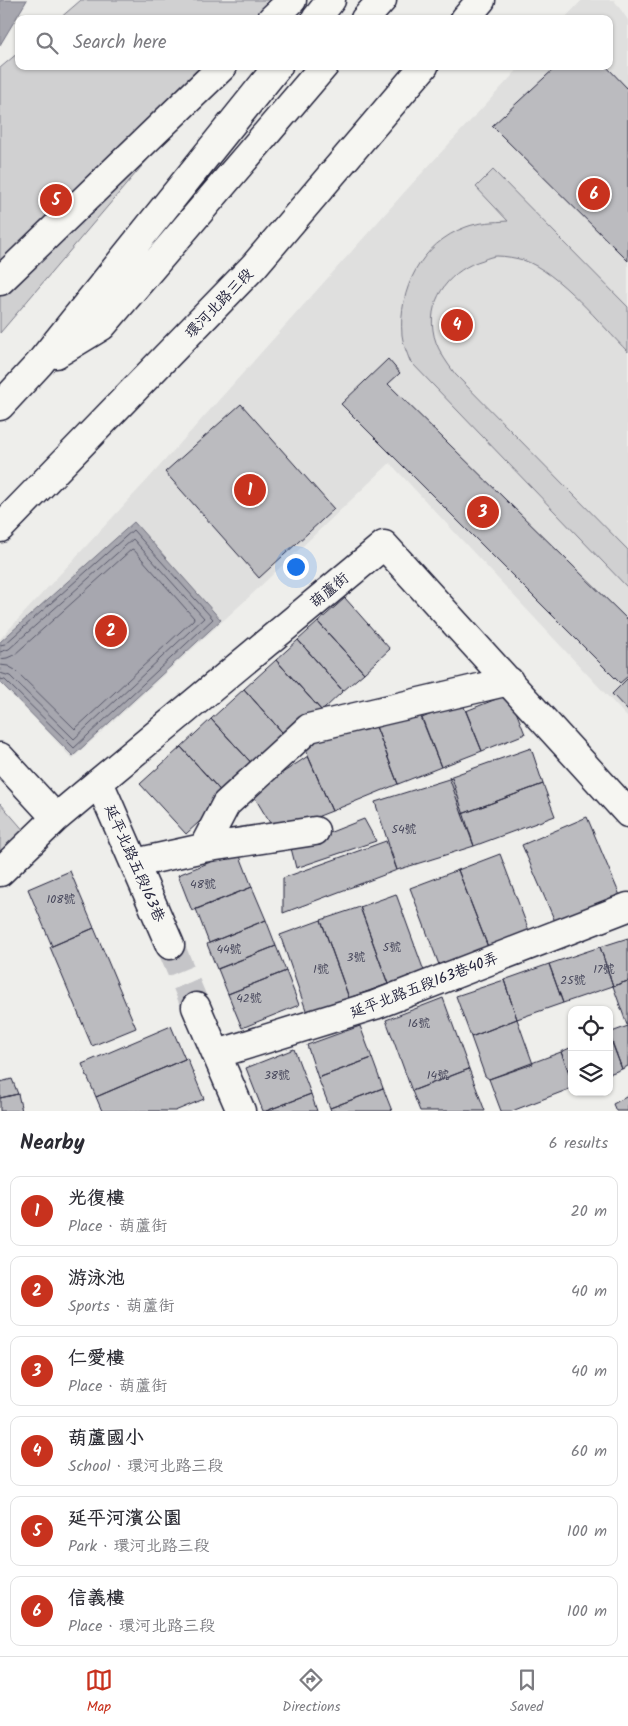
<!DOCTYPE html>
<meta charset="utf-8">
<style>
:root{--surface:#fff;--page:#f2f2f3;--text:#2b2b33;--muted:#7c7c81;--line:#e1e1e2;--accent:#c8321e}
body{margin:0;font-family:Kalam,"LXGW WenKai TC",sans-serif;background:var(--page);color:var(--text)}
.controls{position:absolute;right:15px;bottom:15px;display:grid;overflow:hidden;border-radius:10px;box-shadow:0 1px 4px #0004}
.controls button{width:45px;height:45px;display:grid;place-items:center;padding:0;border:0;border-bottom:1px solid var(--line);background:var(--surface);color:var(--text);font:25px sans-serif}
.you{position:absolute;left:295px;top:566px;width:18px;height:18px;margin:-12px;border:4px solid #fff;border-radius:50%;background:#1a73e8;box-shadow:0 0 0 8px #1a73e833}
.badge{display:grid;place-items:center;width:32px;height:32px;border-radius:50%;background:var(--accent);color:#fff;font-size:16px;font-weight:700}
.pin{position:absolute;translate:-50% -50%;border:2px solid #fff;box-shadow:0 1px 5px #0006}
.list{margin:0;padding:0;list-style:none}
h2{display:flex;justify-content:space-between;align-items:center;height:65px;margin:0;padding:0 20px;font-size:21px}
h2 small{font-size:16px;font-weight:400;color:var(--muted)}
.list li{display:grid;grid-template-columns:32px 1fr auto;gap:15px;align-items:center;box-sizing:border-box;height:70px;margin:0 10px 10px;padding:0 10px;border:1px solid var(--line);border-radius:10px}
.list b{display:block;font-size:19px;white-space:nowrap}
.list p{margin:0;font-size:16px;white-space:nowrap;color:var(--muted)}
.list em{font-size:16px;font-style:normal;color:var(--muted)}
.icon{flex:none;width:28px;height:28px;fill:none;stroke:currentColor;stroke-width:2;stroke-linecap:round;stroke-linejoin:round}
.map{position:relative;flex:none;width:628px;height:1111px;overflow:hidden}
.search{position:absolute;background:var(--surface);box-shadow:0 1px 4px #0004;left:15px;right:15px;top:15px;height:55px;display:flex;align-items:center;gap:12px;box-sizing:border-box;padding:0 18px;border-radius:10px;color:var(--muted);font-size:19px}
.sheet{height:545px;background:var(--surface)}
nav{display:flex;justify-content:space-around;align-items:center;box-sizing:border-box;height:70px;border-top:1px solid var(--line);background:var(--surface);font-size:14px;color:var(--muted)}
nav a{display:grid;justify-items:center;gap:2px}
nav .on{color:var(--accent)}
.map>svg:first-child{display:block}
.built{fill:#dfdfde}
.green{fill:#d0d0d1;stroke:#797986}
.water{fill:#a7a7af;stroke:#727281}
.lines{fill:none;stroke-linecap:round;stroke-linejoin:round}
.shore{stroke:#575769;stroke-width:1}
.building{fill:#bbbbbf;stroke:#22223b}
.minor-tunnel{stroke:#c5c5c8;stroke-width:28;stroke-dasharray:28 14;stroke-linecap:butt}
.minor-casing{stroke:#22223b;stroke-width:31}
.major-casing{stroke:#22223b;stroke-width:31}
.highway-casing{stroke:#22223b;stroke-width:31}
.minor{stroke:#f6f6f2;stroke-width:28}
.major{stroke:#f6f6f2;stroke-width:28}
.highway{stroke:#f6f6f2;stroke-width:28}
.labels{text-anchor:middle;stroke-width:4;stroke-linejoin:round;paint-order:stroke}
.number-label{font-size:12px;fill:#48485c}
.street-label{font-size:15px;fill:#22223b;stroke:#f6f6f2}
</style>
<div class="map">
<svg width="628" height="1111" viewBox="0 0 628 1111">
<rect width="100%" height="100%" fill="#eeeeeb"/>
<filter id="ink" filterUnits="userSpaceOnUse"><feTurbulence type="fractalNoise" baseFrequency=".02" numOctaves="2"/><feDisplacementMap in="SourceGraphic" scale="10" xChannelSelector="R" yChannelSelector="G"/><feConvolveMatrix kernelMatrix="1 2 1 2 8 2 1 2 1" color-interpolation-filters="sRGB"/></filter>
<g filter="url(#ink)">
<path class="built" d="M582,0H614L628,20V718L390,463L249,597L72,759L0,679V639L150,477L410,186L521,66H609V19H564Z"/>
<path class="green" d="M81,0H284L268,19H59Z
M19,52V66H227L0,333V68Z
M493,170L628,307V352C601,325 559,272 523,260C516,258 505,256 497,256C493,256 487,258 483,260C452,269 428,297 433,330C435,347 446,361 455,374L628,550V588L410,361C407,353 403,344 402,335C398,290 421,243 466,227C479,222 494,222 508,221L476,187Z
M0,803L26,833L0,857Z"/>
<path class="water" d="M0,0H27L0,45Z
M134,522L221,620L73,756L0,682V642Z"/>
<g class="lines">
<path class="shore" d="M0,645L5,644L133,530L213,619L74,748L5,680L0,679
M0,652L9,649L133,539L204,618L74,739L10,676L0,673
M0,659L7,658L14,655L132,549L134,550L194,618L193,620L75,729L15,670L8,666L0,665"/>
</g>
<path class="building" d="M557,66H606L628,89V261L492,126Z
M388,359L400,373L388,384L628,620V676L620,683L341,404Z
M241,404L334,509L259,578L165,472Z
M345,598L390,649L364,673L318,622Z
M318,622L364,673L343,691L298,640Z
M298,640L343,691L322,711L276,660Z
M276,660L322,711L289,740L244,689Z
M628,678V711L612,694Z
M244,689L289,740L257,769L211,719Z
M509,694L525,734L482,751L466,711Z
M462,702L482,751L441,767L422,718Z
M417,707L441,767L398,784L375,724Z
M211,719L257,769L226,797L181,747Z
M375,724L398,784L332,811L308,756L304,741Z
M181,747L226,797L186,834L140,784Z
M531,748L543,784L462,814L449,777Z
M308,756L332,811L276,833L252,793Z
M452,778L474,846L397,870L375,802Z
M543,784L555,816L474,846L462,814Z
M587,817L621,898L557,926L522,845Z
M364,819L376,841L296,868L291,848Z
M386,841L397,870L283,913V878Z
M238,851L252,887L192,911L178,875Z
M500,854L531,936L490,952L458,870Z
M458,870L490,952L441,970L410,888Z
M70,871L94,928L52,946L28,889Z
M252,887L266,920L209,943L196,909Z
M396,894L424,971L388,984L360,907Z
M360,907L388,984L349,998L321,920Z
M266,920L276,946L217,969L207,944Z
M321,920L349,998L307,1013L280,935Z
M94,928L136,1028L92,1046L50,947Z
M628,938V981L613,986L600,947Z
M276,946L286,971L228,994L218,969Z
M600,947L613,986L563,1003L549,964Z
M549,964L563,1003L517,1019L504,980Z
M286,971L299,1005L242,1028L228,994Z
M504,980L517,1019L471,1037L456,996Z
M628,981V1025H627L613,986Z
M443,998L469,1069L412,1091L386,1020Z
M517,1019L533,1064L489,1079L485,1076L471,1037Z
M171,1026L185,1059L96,1097L82,1064Z
M360,1026L372,1058L318,1078L307,1045Z
M628,1026V1066L622,1069L609,1033Z
M609,1035L622,1069L609,1074Z
M572,1047V1080L561,1052Z
M294,1049L311,1094L266,1111H263L246,1068Z
M561,1052L572,1080V1088L512,1111H501L489,1079Z
M187,1058L204,1099L175,1111H102L96,1097Z
M372,1058L383,1088L330,1108L318,1078Z
M469,1069L485,1111H420L412,1091Z
M12,1079L18,1094L0,1098V1082Z
M383,1088L392,1111H331L330,1108Z
M18,1094L22,1111H0V1098Z
M311,1094L317,1111H266Z
M628,1096V1111H616L613,1104Z"/>
<g class="lines">
<path class="minor-tunnel" d="M170,945L196,1007"/>
<defs>
<path id="minor" d="M0,757L56,818
M99,782L170,945
M203,848L226,804L309,728L509,681
M135,863L203,848L315,831
M0,872L56,818L99,782L384,545L628,813
M196,1007L241,1111
M217,1054L375,1005L628,907"/>
<path id="major" d="M316,19L331,0
M365,19L382,0
M465,19L481,0
M56,354L102,326L324,66
M0,406L39,364L278,66
M0,528L254,266L424,66"/>
<path id="highway" d="M272,19L292,0
M0,281L223,66"/>
</defs>
<use href="#minor" class="minor-casing"/>
<use href="#major" class="major-casing"/>
<use href="#highway" class="highway-casing"/>
<use href="#minor" class="minor"/>
<use href="#major" class="major"/>
<use href="#highway" class="highway"/>
</g>
</g>
<g class="labels">
<g class="number-label">
<text x="404" y="833">54號</text>
<text x="203" y="888">48號</text>
<text x="61" y="903">108號</text>
<text x="392" y="951">5號</text>
<text x="229" y="953">44號</text>
<text x="356" y="961">3號</text>
<text x="321" y="973">1號</text>
<text x="604" y="973">17號</text>
<text x="573" y="984">25號</text>
<text x="249" y="1002">42號</text>
<text x="419" y="1027">16號</text>
<text x="277" y="1079">38號</text>
<text x="438" y="1079">14號</text>
</g>
<g class="street-label">
<text transform="translate(219 303) rotate(-46)" y="5">環河北路三段</text>
<text transform="translate(329 590) rotate(-40)" y="5">葫蘆街</text>
<text transform="translate(135 863) rotate(66)" y="5">延平北路五段163巷</text>
<text transform="translate(424 985) rotate(-21)" y="5">延平北路五段163巷40弄</text>
</g>
</g>
</svg>
<div class="controls">
<button><svg class="icon" aria-label="locate" viewBox="0 0 24 24"><circle cx="12" cy="12" r="6"/><path d="M12 2v4M12 18v4M2 12h4M18 12h4"/></svg></button>
<button><svg class="icon" aria-label="layers" viewBox="0 0 24 24"><path d="M12 4l9 5-9 5-9-5zM3 14l9 5 9-5"/></svg></button>
</div>
<div class="you"></div>
<div class="pin badge" style="left:250px;top:490px">1</div>
<div class="pin badge" style="left:111px;top:631px">2</div>
<div class="pin badge" style="left:483px;top:512px">3</div>
<div class="pin badge" style="left:457px;top:325px">4</div>
<div class="pin badge" style="left:56px;top:200px">5</div>
<div class="pin badge" style="left:594px;top:194px">6</div>
<div class="search"><svg class="icon" aria-label="search" viewBox="0 0 24 24"><circle cx="10" cy="10" r="6"/><path d="M15 15l6 6"/></svg>Search here</div>
</div>
<section class="sheet">
<h2>Nearby<small>6 results</small></h2>
<ul class="list">
<li><span class="badge">1</span><div><b>光復樓</b><p>Place · 葫蘆街</p></div><em>20 m</em></li>
<li><span class="badge">2</span><div><b>游泳池</b><p>Sports · 葫蘆街</p></div><em>40 m</em></li>
<li><span class="badge">3</span><div><b>仁愛樓</b><p>Place · 葫蘆街</p></div><em>40 m</em></li>
<li><span class="badge">4</span><div><b>葫蘆國小</b><p>School · 環河北路三段</p></div><em>60 m</em></li>
<li><span class="badge">5</span><div><b>延平河濱公園</b><p>Park · 環河北路三段</p></div><em>100 m</em></li>
<li><span class="badge">6</span><div><b>信義樓</b><p>Place · 環河北路三段</p></div><em>100 m</em></li>
</ul>
</section>
<nav>
<a class="on"><svg class="icon" aria-label="map" viewBox="0 0 24 24"><path d="M3 6l6-2 6 2 6-2v14l-6 2-6-2-6 2zM9 4v14M15 6v14"/></svg>Map</a>
<a><svg class="icon" aria-label="directions" viewBox="0 0 24 24"><path d="M12 3l9 9-9 9-9-9zM9 14v-3h6M13 9l2 2-2 2"/></svg>Directions</a>
<a><svg class="icon" aria-label="saved" viewBox="0 0 24 24"><path d="M7 4h10v16l-5-4-5 4z"/></svg>Saved</a>
</nav>
